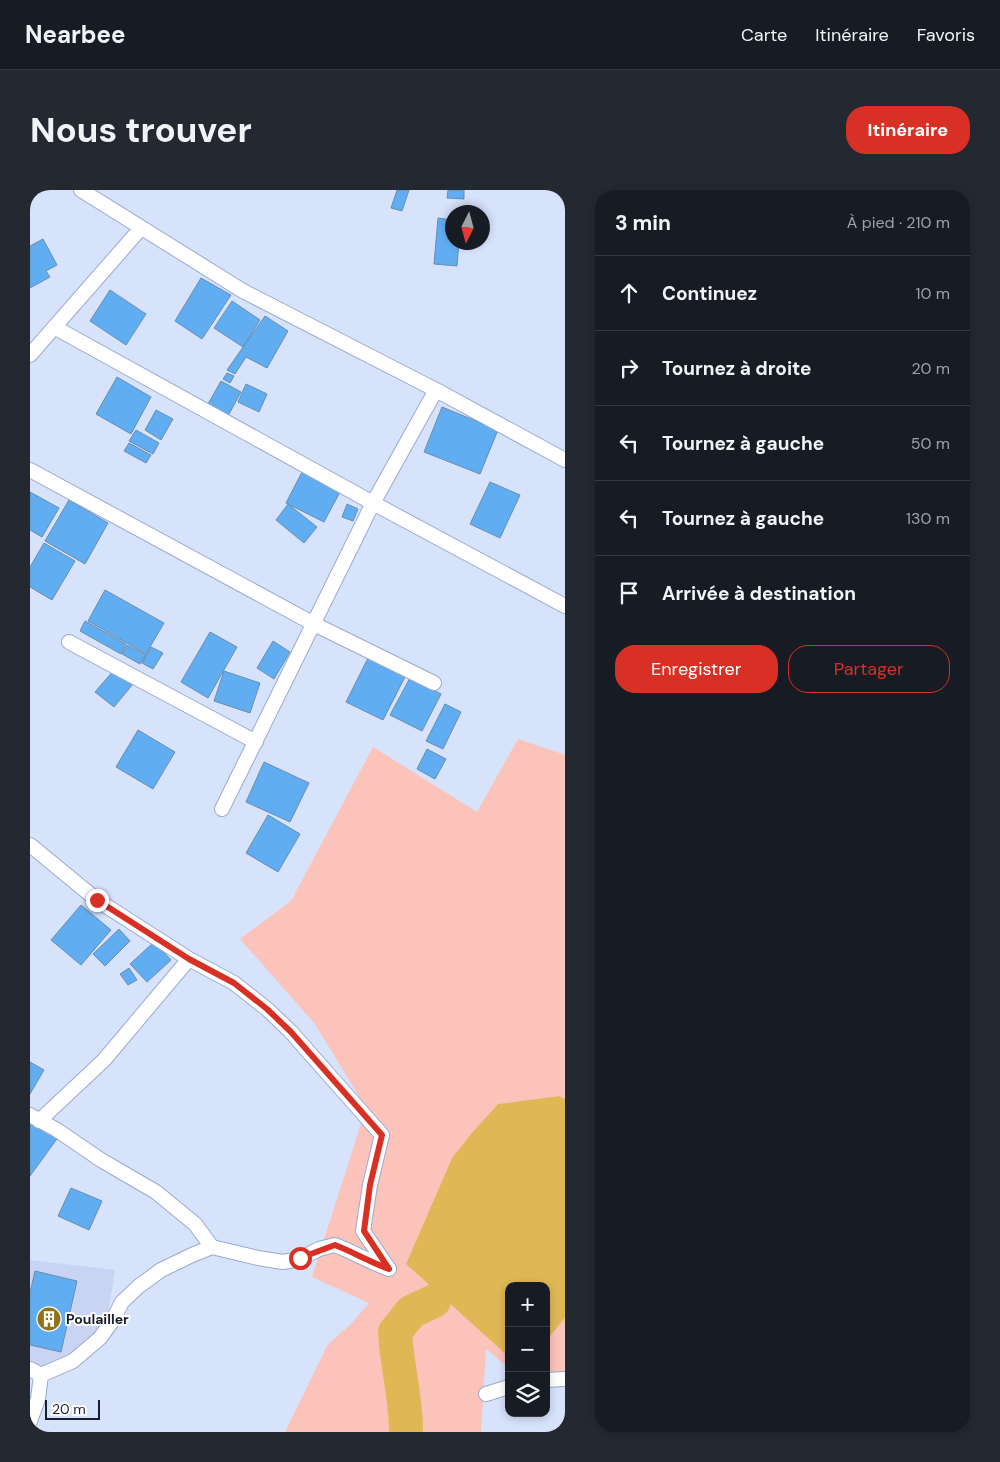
<!DOCTYPE html>
<html lang="fr">
<meta charset="utf-8">
<style>
:root{--surface:#171b24;--page:#242831;--text:#f1f3f6;--muted:#9ea1a6;--line:#363941;--accent:#d93025}
body{margin:0;font-family:"DM Sans",sans-serif;background:var(--page);color:var(--text)}
.controls{position:absolute;right:15px;bottom:15px;display:grid;overflow:hidden;border-radius:10px;box-shadow:0 2px 8px #0003}
.controls button{width:45px;height:45px;display:grid;place-items:center;padding:0;border:0;border-bottom:1px solid var(--line);background:var(--surface);color:var(--text);font:25px sans-serif}
.compass{position:absolute;left:415px;top:15px;width:45px;height:45px;border-radius:50%;background:var(--surface);box-shadow:0 2px 8px #0003;rotate:186deg}
.scale{position:absolute;left:15px;bottom:12px;width:55px;box-sizing:border-box;padding-left:5px;border:2px solid #181e2d;border-top:0;font-size:14px;line-height:18px;white-space:nowrap;color:#181e2d;-webkit-text-stroke:4px #fff;paint-order:stroke}
.stop{position:absolute;width:15px;height:15px;margin:-11px;border:4px solid #d93025;border-radius:50%;background:#fff}
.stop.end{background:#d93025;border-color:#fff;box-shadow:0 1px 5px #0008}
.list{margin:0;padding:0;list-style:none}
h2{display:flex;justify-content:space-between;align-items:center;height:65px;margin:0;padding:0 20px;font-size:21px}
h2 small{font-size:16px;font-weight:400;color:var(--muted)}
.list li{display:grid;grid-template-columns:32px 1fr auto;gap:15px;align-items:center;box-sizing:border-box;height:75px;padding:0 20px;border-top:1px solid var(--line)}
.list b{display:block;font-size:19px;white-space:nowrap}
.list em{font-size:16px;font-style:normal;color:var(--muted)}
.actions{display:flex;gap:10px;padding:15px 20px}
.actions a{flex:1;padding:11px 0;border:1px solid var(--accent);border-radius:20px;text-align:center;font-size:18px;color:var(--accent)}
.actions .main{background:var(--accent);color:#fff}
.icon{flex:none;width:28px;height:28px;fill:none;stroke:currentColor;stroke-width:2;stroke-linecap:round;stroke-linejoin:round}
.map{position:relative;flex:none;width:535px;height:1242px;overflow:hidden;border-radius:20px}
header{display:flex;align-items:center;gap:30px;box-sizing:border-box;height:70px;padding:0 25px;background:var(--surface);border-bottom:1px solid var(--line)}
header strong{font-size:24px}
nav{display:flex;gap:28px;margin-inline-start:auto;font-size:18px}
.intro{display:flex;align-items:center;justify-content:space-between;box-sizing:border-box;height:120px;padding:0 30px}
h1{margin:0;font-size:35px}
.button{padding:12px 22px;border-radius:20px;background:var(--accent);color:#fff;font-size:18px;font-weight:700}
main{display:flex;gap:30px;padding:0 30px}
aside{flex:1;background:var(--surface);border-radius:20px;box-shadow:0 2px 8px #0003}
.map>svg:first-child{display:block}
.built{fill:#c8d4f2}
.green{fill:#fcc3bb}
.water{fill:#dfb855}
.lines{fill:none;stroke-linecap:round;stroke-linejoin:round}
.river{stroke:#dfb855;stroke-width:34}
.building{fill:#61adf1;stroke:#6b8dad}
.minor-casing{stroke:#99a9d1;stroke-width:16}
.minor{stroke:#fff;stroke-width:14}
.route{stroke:#d93025;stroke-width:6}
.labels{text-anchor:middle;stroke-width:4;stroke-linejoin:round;paint-order:stroke}
.poi-label{font-size:14px;font-weight:bold;fill:#181e2d;stroke:#fff;text-anchor:start}
</style>
<header>
<strong>Nearbee</strong>
<nav><a>Carte</a><a>Itinéraire</a><a>Favoris</a></nav>
</header>
<div class="intro"><h1>Nous trouver</h1><a class="button">Itinéraire</a></div>
<main>
<div class="map">
<svg width="535" height="1242" viewBox="0 0 535 1242">
<rect width="100%" height="100%" fill="#d7e2fb"/>
<path class="built" d="M0,1070L85,1080L77,1129L65,1150L46,1164L13,1180L0,1176Z"/>
<path class="green" d="M488,549L535,565V909L529,906L468,914L440,945L422,968L376,1074L479,1167V1178L456,1159L451,1242H255L298,1154L320,1135L339,1113L282,1087L336,918L285,834L210,749L261,711L343,557L447,622Z
M535,1128V1189L516,1190V1151Z"/>
<path class="water" d="M529,906L535,909V1128L516,1151V1096H479V1167L376,1074L422,968L440,945L468,914Z"/>
<g class="lines">
<path class="river" d="M376,1242C376,1208 367,1176 365,1142L381,1122L404,1111"/>
</g>
<path class="building" d="M367,0H379L372,21L361,18Z
M418,0H434V9L417,8Z
M408,28L422,30V52H429L427,76L404,74Z
M13,49L27,75L16,81L20,87L0,98V56Z
M171,88L201,105L172,149L145,131Z
M80,100L116,124L96,155L60,131Z
M202,111L230,130L213,157L184,138Z
M235,126L258,141L237,178L216,167L205,184L197,180Z
M197,183L204,186L200,193L193,189Z
M87,187L121,207L101,244L66,224Z
M191,191L211,202L198,226L178,214Z
M216,194L237,204L229,222L208,212Z
M412,217L468,240L450,284L394,262Z
M126,220L143,229L131,250L115,240Z
M106,240L129,253L123,264L99,251Z
M99,253L121,265L116,273L94,261Z
M272,282L310,302L294,332L256,313Z
M460,292L490,305L470,348L440,334Z
M0,302L29,318L12,347L0,340Z
M39,310L78,333L55,374L15,351Z
M258,314L287,337L274,353L246,330Z
M317,314L328,319L323,331L312,327Z
M14,353L45,371L22,410L0,397V377Z
M75,400L134,433L116,464L58,431Z
M55,431L96,454L91,464L50,441Z
M180,442L207,457L178,508L151,492Z
M243,451L260,462L244,489L227,478Z
M97,455L116,465L110,474L92,464Z
M121,457L133,463L123,479L112,473Z
M340,464L377,483L353,530L316,512Z
M85,479L103,494L84,517L65,502Z
M194,481L230,493L220,523L184,511Z
M380,488L411,504L392,541L360,525Z
M415,514L431,522L413,559L396,551Z
M108,540L145,562L123,599L86,577Z
M397,559L416,569L405,589L387,579Z
M234,572L279,593L260,632L216,612Z
M238,625L270,644L248,682L216,663Z
M51,715L81,740L51,775L21,750Z
M89,739L100,751L75,776L63,764Z
M124,752L141,770L117,792L100,774Z
M99,778L107,790L98,795L90,784Z
M0,872L14,880L0,904Z
M0,930L29,946L0,986Z
M41,998L72,1011L59,1040L28,1026Z
M5,1081L47,1091L31,1162L0,1155V1103Z"/>
<g class="lines">
<defs>
<path id="minor" d="M51,0L213,101L406,200L535,270
M24,137L343,313L535,416
M0,165L111,38
M0,280L284,434L404,493
M39,452L226,552
M192,619L343,313L406,200
M0,655L67,710L159,769L204,793L237,819L261,842L352,945L340,995L333,1041L359,1079
M0,925L27,940L71,970L126,1002L165,1034L182,1057
M9,931L74,870L159,769
M0,1179L11,1185L43,1171L70,1148L83,1130L92,1112L109,1096L131,1080L162,1065L182,1057L228,1068L253,1072L270,1069L289,1059L305,1055C323,1062 340,1072 359,1079
M516,1190L535,1189
M456,1204L479,1197
M0,1231L8,1209L11,1185"/>
</defs>
<use href="#minor" class="minor-casing"/>
<use href="#minor" class="minor"/>
</g>
<g class="lines">
<path class="route" d="M67,710L159,769L204,793L237,819L261,842L352,945L340,995L334,1041L359,1079C340,1072 323,1062 305,1055L270,1068"/>
</g>
<defs>
<symbol id="building-disc" viewBox="-11 -11 22 22"><circle r="9.5" fill="#917218" stroke="#fff"/><path d="M-4-6H4V6H1V3H-1V6H-4ZM-2.5-4.3h1.7v1.8h-1.7ZM.8-4.3h1.7v1.8H.8ZM-2.5-1h1.7V.8h-1.7ZM.8-1h1.7V.8H.8Z" fill="#fff"/></symbol>
</defs>
<g fill-rule="evenodd">
<use href="#building-disc" x="5" y="1115" width="28" height="28"/>
</g>
<g class="labels">
<g class="poi-label">
<text x="36" y="1134">Poulailler</text>
</g>
</g>
</svg>
<div class="controls">
<button>+</button>
<button>−</button>
<button><svg class="icon" aria-label="layers" viewBox="0 0 24 24"><path d="M12 4l9 5-9 5-9-5zM3 14l9 5 9-5"/></svg></button>
</div>
<svg class="compass" viewBox="-18 -18 36 36"><path d="M0-13l5 13h-10z" fill="#e53935"/><path d="M0 13l5-13h-10z" fill="#9ea1a6"/></svg>
<div class="scale">20 m</div>
<div class="stop" style="left:270px;top:1068px"></div>
<div class="stop end" style="left:67px;top:710px"></div>
</div>
<aside>
<h2>3 min<small>À pied · 210 m</small></h2>
<ul class="list">
<li><svg class="icon" aria-label="ahead" viewBox="0 0 24 24"><path d="M12 20V5M6 11l6-6 6 6"/></svg><div><b>Continuez</b></div><em>10 m</em></li>
<li><svg class="icon" aria-label="right" viewBox="0 0 24 24"><path d="M7 20v-9h11M14 6l5 5-5 5"/></svg><div><b>Tournez à droite</b></div><em>20 m</em></li>
<li><svg class="icon" aria-label="left" viewBox="0 0 24 24"><path d="M17 20v-9H6M10 6l-5 5 5 5"/></svg><div><b>Tournez à gauche</b></div><em>50 m</em></li>
<li><svg class="icon" aria-label="left" viewBox="0 0 24 24"><path d="M17 20v-9H6M10 6l-5 5 5 5"/></svg><div><b>Tournez à gauche</b></div><em>130 m</em></li>
<li><svg class="icon" aria-label="arrive" viewBox="0 0 24 24"><path d="M6 21V4h12l-3 4 3 4H6"/></svg><div><b>Arrivée à destination</b></div></li>
</ul>
<div class="actions"><a class="main">Enregistrer</a><a>Partager</a></div>
</aside>
</main>
